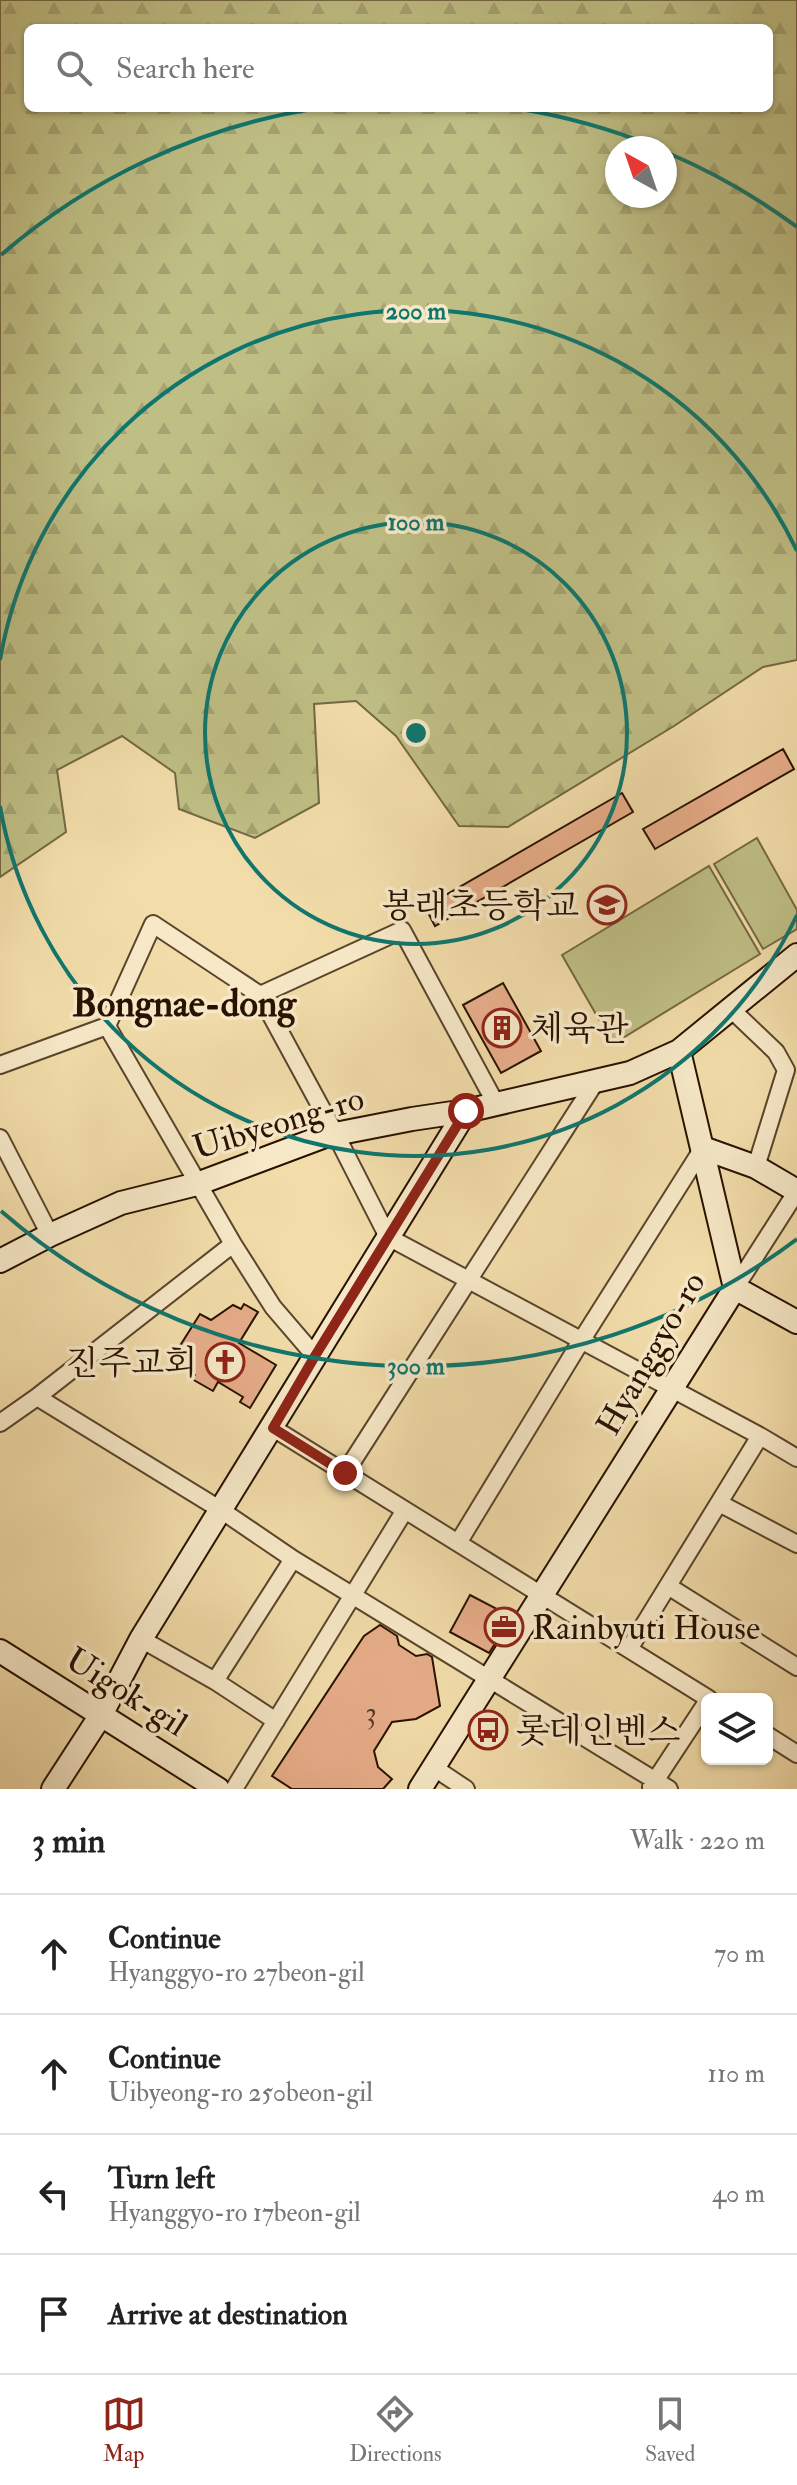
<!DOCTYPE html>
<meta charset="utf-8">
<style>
:root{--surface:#fff;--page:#f6f6f6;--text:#222;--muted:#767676;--line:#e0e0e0;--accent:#8f2418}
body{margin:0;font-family:"IM FELL Double Pica","Noto Serif KR",serif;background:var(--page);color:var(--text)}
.controls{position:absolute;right:24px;bottom:24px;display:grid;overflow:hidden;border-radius:12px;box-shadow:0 2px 6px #0004}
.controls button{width:72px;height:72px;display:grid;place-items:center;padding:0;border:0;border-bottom:2px solid var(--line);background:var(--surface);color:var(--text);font:40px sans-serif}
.compass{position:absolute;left:605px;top:136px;width:72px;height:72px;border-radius:50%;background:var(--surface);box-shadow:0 2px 6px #0004;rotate:320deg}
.stop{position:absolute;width:24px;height:24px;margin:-18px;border:6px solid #8f2418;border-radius:50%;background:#fff}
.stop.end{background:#8f2418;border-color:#fff;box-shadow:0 2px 8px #0008}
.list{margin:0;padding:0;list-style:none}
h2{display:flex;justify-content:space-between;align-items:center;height:104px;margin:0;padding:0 32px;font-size:34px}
h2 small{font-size:26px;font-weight:400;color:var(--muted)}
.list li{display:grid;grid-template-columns:52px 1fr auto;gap:24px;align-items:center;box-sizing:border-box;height:120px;padding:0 32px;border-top:2px solid var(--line)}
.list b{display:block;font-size:30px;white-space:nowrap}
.list p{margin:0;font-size:26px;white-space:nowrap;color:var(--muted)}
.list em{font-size:26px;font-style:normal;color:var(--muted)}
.icon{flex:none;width:44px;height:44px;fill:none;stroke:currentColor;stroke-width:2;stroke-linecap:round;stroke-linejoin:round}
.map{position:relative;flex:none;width:797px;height:1789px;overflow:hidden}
.search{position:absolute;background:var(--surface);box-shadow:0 2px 6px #0004;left:24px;right:24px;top:24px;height:88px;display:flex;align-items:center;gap:20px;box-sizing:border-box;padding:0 28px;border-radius:12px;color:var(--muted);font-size:30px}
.sheet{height:584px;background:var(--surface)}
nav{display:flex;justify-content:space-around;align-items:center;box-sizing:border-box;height:112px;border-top:2px solid var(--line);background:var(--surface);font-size:22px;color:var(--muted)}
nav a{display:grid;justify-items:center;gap:4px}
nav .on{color:var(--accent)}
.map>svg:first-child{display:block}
.green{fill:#bfbf85;stroke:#746842;stroke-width:2}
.forest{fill:url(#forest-firs);stroke:#746842;stroke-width:2;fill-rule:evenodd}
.building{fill:#e7ad8a;stroke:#281100;stroke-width:2}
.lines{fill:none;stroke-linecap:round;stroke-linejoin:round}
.street-casing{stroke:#5a442a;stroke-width:20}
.secondary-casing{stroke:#281100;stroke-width:26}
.street{stroke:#f7e9c8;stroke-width:16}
.secondary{stroke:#f7e9c8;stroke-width:22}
.route{stroke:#8f2418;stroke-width:10}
.ring{fill:none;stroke:#0f766e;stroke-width:4}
.labels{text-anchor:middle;stroke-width:7;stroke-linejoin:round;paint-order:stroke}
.number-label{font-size:30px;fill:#583822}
.poi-label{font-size:34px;fill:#281100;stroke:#f7e9c8;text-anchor:start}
.street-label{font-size:34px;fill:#281100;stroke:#f7e9c8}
.quarter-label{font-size:38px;font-weight:bold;fill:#281100;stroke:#f7e9c8}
.centre{fill:#0f766e;stroke:#f7e9c8;stroke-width:4}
.ring-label{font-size:24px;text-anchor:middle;font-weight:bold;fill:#0f766e;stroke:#f7e9c8;stroke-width:7;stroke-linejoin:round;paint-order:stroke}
</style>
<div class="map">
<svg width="797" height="1789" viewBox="0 0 797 1789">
<defs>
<pattern id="forest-firs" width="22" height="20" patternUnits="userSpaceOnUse" patternTransform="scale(2)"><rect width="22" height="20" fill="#bfbf85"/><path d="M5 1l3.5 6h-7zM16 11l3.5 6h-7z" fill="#a4a371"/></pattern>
</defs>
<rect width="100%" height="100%" fill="#f2ddaa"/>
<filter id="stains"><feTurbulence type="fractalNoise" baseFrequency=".0025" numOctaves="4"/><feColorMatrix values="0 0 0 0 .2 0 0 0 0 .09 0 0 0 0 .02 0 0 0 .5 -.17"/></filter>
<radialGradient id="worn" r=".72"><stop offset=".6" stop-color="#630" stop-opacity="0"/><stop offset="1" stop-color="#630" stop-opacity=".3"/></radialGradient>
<path class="green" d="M757,838L797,910V929L763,949L714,864Z
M709,866L760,954L613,1044L562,955Z"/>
<path class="forest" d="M0,0H797V660L763,667L674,726L508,827L459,826L396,736L356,701L314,704L319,803L255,838L179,809L175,773L122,736L57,770L66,832L0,877ZM28,28H769V108H28ZM617,148H665V196H617Z"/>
<path class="building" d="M783,749L794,769L655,849L643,829Z
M622,793L633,812L435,926L425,907Z
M503,983L541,1051L501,1073L463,1005Z
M244,1304L258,1312L239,1343L276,1365L250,1408L240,1402L243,1397L218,1382L213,1391L192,1379L195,1375L171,1360L200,1314L211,1320L233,1305L241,1309Z
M470,1595L512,1617L489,1653L450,1632Z
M380,1625L397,1636L399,1645L416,1656L427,1654L432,1657L440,1706L416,1719L392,1722L374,1751L378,1767L392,1779L383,1789H292L272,1776L364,1636Z"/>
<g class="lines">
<defs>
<path id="street" d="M260,995L402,930L496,1104
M732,1010L776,1052L786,1070L756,1167
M107,1026L233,1244L273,1307L315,1356
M0,1065L107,1026L153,924L260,995L336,1135L388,1237L760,1436L797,1458
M0,1138L50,1235
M735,1288L797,1191
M37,1397L221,1510L293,1559L669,1789
M0,1423L37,1397L233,1244
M273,1428L709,1699
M345,1473L596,1081
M719,1503L797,1544
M458,1543L581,1341L703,1148
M668,1586L797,1667
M141,1639L215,1681L276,1721
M629,1649L760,1436
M215,1681L293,1559
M767,1735L797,1754
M433,1767L466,1789
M651,1787L707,1702
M234,1789L405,1510"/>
<path id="secondary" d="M703,1148L756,1167L797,1191
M0,1261L50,1235L121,1203L197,1184L325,1136L412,1119L466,1111L630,1073L679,1051
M735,1288L797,1322
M0,1651L218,1789
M53,1789L101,1715L141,1639L466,1111
M420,1789L735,1288L679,1051L797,955"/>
</defs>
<use href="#street" class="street-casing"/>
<use href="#secondary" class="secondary-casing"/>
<use href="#street" class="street"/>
<use href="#secondary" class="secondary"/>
</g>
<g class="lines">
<path class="route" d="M345,1473L273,1428L315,1356L466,1111"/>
</g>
<g class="ring">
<circle cx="416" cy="733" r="211"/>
<path d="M797 915A422 422 0 0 1 0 806M0 660A422 422 0 0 1 797 551"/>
<path d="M797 1239A633 633 0 0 1 1 1211M1 255A633 633 0 0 1 312 109M520 109A633 633 0 0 1 653 146M668 153A633 633 0 0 1 797 227"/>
</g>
<defs>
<symbol id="school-ring" viewBox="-11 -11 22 22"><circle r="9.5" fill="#f7e9c8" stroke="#8f2418" stroke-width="1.5"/><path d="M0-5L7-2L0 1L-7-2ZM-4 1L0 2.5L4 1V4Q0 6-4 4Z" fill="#8f2418"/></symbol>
<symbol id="building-ring" viewBox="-11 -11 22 22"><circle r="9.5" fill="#f7e9c8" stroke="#8f2418" stroke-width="1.5"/><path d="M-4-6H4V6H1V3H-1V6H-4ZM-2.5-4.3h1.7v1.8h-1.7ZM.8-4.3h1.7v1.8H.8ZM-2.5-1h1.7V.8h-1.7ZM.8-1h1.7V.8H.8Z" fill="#8f2418"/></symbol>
<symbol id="church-ring" viewBox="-11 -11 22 22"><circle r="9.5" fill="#f7e9c8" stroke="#8f2418" stroke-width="1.5"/><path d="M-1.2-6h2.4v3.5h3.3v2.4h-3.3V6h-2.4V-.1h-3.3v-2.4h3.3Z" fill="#8f2418"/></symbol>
<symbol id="office-ring" viewBox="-11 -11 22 22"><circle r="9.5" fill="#f7e9c8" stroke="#8f2418" stroke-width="1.5"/><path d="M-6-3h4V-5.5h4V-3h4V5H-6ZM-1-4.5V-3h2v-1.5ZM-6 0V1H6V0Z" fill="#8f2418"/></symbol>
<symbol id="bus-ring" viewBox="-11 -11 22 22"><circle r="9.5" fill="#f7e9c8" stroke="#8f2418" stroke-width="1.5"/><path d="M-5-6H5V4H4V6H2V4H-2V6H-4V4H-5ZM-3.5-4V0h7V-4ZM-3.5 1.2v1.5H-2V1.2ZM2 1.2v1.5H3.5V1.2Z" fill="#8f2418"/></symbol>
</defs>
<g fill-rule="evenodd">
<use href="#school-ring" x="585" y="883" width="44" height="44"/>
<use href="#building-ring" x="480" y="1006" width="44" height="44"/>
<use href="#church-ring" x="203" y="1340" width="44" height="44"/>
<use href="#office-ring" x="482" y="1605" width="44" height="44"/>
<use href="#bus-ring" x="466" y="1708" width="44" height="44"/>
</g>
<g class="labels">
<g class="number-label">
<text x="371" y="1722">3</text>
</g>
<g class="poi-label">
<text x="579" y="917" text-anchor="end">봉래초등학교</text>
<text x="530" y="1040">체육관</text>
<text x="197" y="1374" text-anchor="end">진주교회</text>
<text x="532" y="1639">Rainbyuti House</text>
<text x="516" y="1742">롯데인벤스</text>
</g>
<g class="street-label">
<text transform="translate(278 1122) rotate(-17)" y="12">Uibyeong-ro</text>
<text transform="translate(650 1353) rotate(-60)" y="12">Hyanggyo-ro</text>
<text transform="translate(127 1691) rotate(32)" y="12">Uigok-gil</text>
</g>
<g class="quarter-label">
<text x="184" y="1016">Bongnae-dong</text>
</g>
</g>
<circle cx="416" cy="733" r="12" class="centre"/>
<g class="ring-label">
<text x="416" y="319">200 m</text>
<text x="416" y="530">100 m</text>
<text x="416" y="1374">300 m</text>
</g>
<rect width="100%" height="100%" filter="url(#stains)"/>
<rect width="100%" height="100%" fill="url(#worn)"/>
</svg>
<div class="controls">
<button><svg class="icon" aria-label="layers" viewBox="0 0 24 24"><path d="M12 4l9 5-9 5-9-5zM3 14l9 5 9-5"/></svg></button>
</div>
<svg class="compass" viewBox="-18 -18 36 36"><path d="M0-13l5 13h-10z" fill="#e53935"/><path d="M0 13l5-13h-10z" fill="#767676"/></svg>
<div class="stop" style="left:466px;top:1111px"></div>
<div class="stop end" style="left:345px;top:1473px"></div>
<div class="search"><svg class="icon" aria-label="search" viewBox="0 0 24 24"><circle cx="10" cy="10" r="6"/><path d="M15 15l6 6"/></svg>Search here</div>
</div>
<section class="sheet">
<h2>3 min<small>Walk · 220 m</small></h2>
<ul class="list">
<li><svg class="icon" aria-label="ahead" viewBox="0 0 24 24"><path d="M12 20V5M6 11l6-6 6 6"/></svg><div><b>Continue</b><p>Hyanggyo-ro 27beon-gil</p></div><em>70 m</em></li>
<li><svg class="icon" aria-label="ahead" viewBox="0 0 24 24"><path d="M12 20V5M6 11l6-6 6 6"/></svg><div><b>Continue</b><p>Uibyeong-ro 250beon-gil</p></div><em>110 m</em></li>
<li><svg class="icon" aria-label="left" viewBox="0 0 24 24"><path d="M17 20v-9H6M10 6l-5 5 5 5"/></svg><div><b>Turn left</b><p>Hyanggyo-ro 17beon-gil</p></div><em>40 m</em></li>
<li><svg class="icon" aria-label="arrive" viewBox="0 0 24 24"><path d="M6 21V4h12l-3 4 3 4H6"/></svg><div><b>Arrive at destination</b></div></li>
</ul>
</section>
<nav>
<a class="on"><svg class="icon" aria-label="map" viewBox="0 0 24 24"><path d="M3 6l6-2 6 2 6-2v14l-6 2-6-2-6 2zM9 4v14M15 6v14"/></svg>Map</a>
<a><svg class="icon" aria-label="directions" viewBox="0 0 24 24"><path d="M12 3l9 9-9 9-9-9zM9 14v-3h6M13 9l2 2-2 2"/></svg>Directions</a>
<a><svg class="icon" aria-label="saved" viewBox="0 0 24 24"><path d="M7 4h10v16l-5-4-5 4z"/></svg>Saved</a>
</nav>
